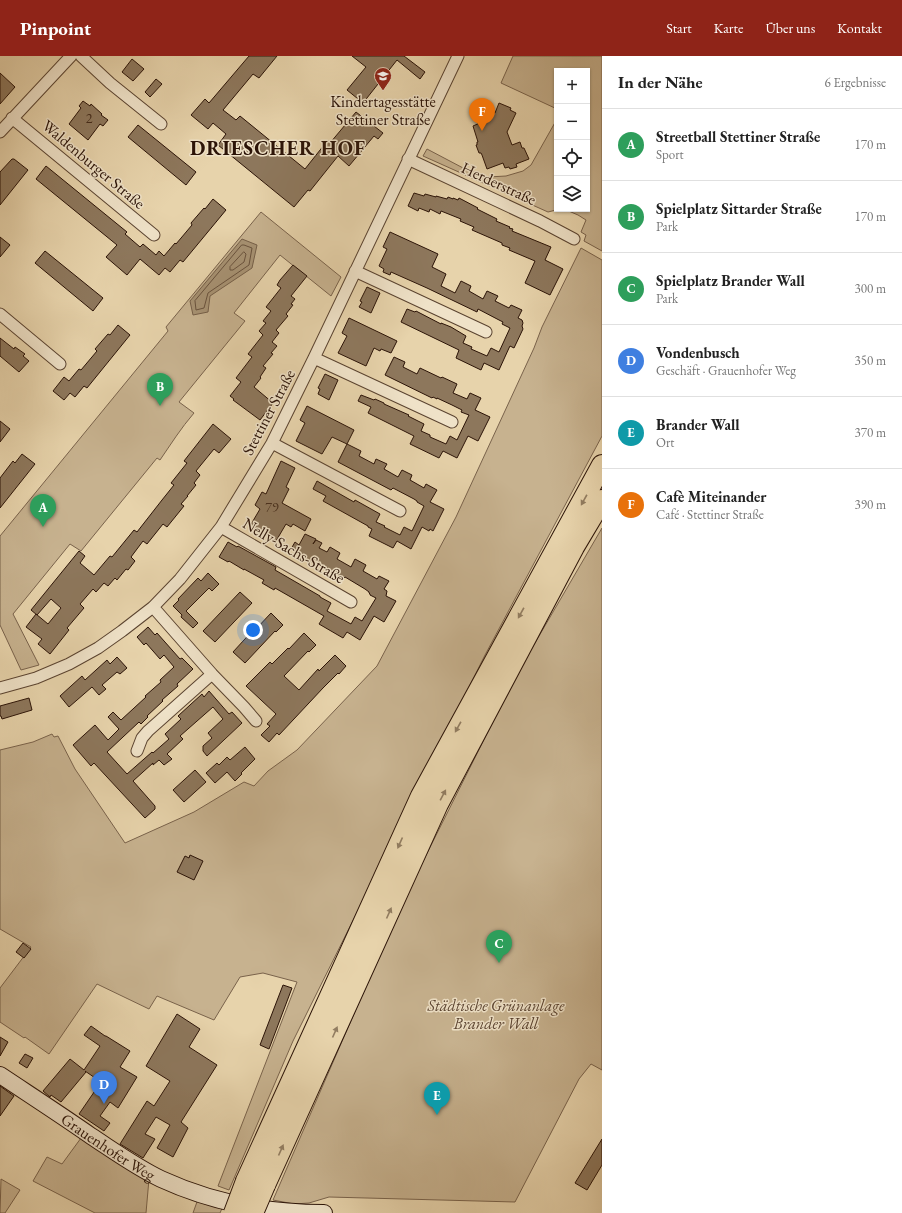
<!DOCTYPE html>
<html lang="de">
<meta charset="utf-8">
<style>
:root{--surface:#fff;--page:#f2f2f2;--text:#222;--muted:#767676;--line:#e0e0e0;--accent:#8f2418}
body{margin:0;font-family:"EB Garamond",serif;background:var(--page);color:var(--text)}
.controls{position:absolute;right:12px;top:12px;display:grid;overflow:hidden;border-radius:0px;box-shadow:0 1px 3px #0004}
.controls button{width:36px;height:36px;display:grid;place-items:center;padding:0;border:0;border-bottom:1px solid var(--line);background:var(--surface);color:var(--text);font:20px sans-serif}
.you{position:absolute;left:253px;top:574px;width:14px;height:14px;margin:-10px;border:3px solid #fff;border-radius:50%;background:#1a73e8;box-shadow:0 0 0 6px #1a73e833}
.badge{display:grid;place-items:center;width:26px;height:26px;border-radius:50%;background:var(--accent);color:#fff;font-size:13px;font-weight:700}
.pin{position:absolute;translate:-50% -33px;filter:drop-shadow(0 1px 2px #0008)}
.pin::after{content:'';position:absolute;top:21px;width:14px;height:12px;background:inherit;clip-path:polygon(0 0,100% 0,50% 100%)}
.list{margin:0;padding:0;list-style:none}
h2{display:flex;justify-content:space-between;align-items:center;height:52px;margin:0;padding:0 16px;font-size:17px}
h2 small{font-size:13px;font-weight:400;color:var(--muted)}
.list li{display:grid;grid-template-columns:26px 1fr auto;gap:12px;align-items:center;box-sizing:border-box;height:72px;padding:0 16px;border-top:1px solid var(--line)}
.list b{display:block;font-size:15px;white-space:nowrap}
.list p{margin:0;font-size:13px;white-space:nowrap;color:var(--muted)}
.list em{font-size:13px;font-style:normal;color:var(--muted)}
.icon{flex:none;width:22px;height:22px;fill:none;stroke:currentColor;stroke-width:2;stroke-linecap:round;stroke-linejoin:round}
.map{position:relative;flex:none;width:602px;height:1157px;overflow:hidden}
header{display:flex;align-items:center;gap:24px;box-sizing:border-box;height:56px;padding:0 20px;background:var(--accent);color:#fff}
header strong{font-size:19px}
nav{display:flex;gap:22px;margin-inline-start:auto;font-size:14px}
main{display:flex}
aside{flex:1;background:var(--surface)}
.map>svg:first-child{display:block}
.green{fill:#c7b28f;stroke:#79624b}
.water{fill:#a79273;stroke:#755f48}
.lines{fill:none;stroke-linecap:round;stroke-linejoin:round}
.shore{stroke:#69523d;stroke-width:1}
.building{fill:#8d775c;stroke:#2b1307}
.street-casing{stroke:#5a4330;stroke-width:13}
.secondary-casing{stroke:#2b1307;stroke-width:18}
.highway-casing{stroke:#2b1307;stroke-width:22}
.street{stroke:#efe2c8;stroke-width:11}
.secondary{stroke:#efe2c8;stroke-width:16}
.highway{stroke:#e7d3ab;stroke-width:20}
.highway-bridge-casing{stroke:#2b1307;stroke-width:22;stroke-linecap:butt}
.highway-bridge{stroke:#e7d3ab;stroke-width:20}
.oneway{fill:#927d61}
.labels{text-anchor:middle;stroke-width:3;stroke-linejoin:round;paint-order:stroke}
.number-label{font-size:14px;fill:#442c1c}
.poi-label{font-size:16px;fill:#2b1307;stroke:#efe2c8}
.street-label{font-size:16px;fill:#2b1307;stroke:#efe2c8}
.park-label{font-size:16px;font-style:italic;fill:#5a4330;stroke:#efe2c8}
.district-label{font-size:20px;font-weight:bold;letter-spacing:1px;fill:#2b1307;stroke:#efe2c8}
</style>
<header>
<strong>Pinpoint</strong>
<nav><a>Start</a><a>Karte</a><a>Über uns</a><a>Kontakt</a></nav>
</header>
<main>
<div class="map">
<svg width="602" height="1157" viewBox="0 0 602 1157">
<rect width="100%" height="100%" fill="#e7d3ab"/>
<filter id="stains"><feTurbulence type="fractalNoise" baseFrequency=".005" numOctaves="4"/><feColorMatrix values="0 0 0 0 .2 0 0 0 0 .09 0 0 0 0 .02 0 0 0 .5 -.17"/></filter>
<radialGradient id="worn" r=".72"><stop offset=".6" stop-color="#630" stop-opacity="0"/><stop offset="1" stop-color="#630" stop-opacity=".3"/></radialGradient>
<path class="green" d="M513,0H602V195L584,185L586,179L581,176L586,164L578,159L564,153H587V15H557V53L501,27Z
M557,63V153H560L548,156L423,100L427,93L465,113L488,121L506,120L523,115L531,109Z
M261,156L341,221L331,240L280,199L234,257L245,265L179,346L194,357C181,372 171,388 160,404L157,402L81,495L70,488L13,558L39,609L21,614L0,569V480L168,275L166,271Z
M581,192L602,204V380L485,599L293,985L229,1134L218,1130L297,926L263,917L240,921L214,964L157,940L149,953L97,928L49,998L25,981L24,982L0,966V932L31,891L0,873V694L33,686L52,678L54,681L58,680L75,713L125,787L194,756L244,726L254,730L268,715L297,694L377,610L456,461L534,292L542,271Z
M602,472V1014L591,1008L579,1023L515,1146L329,1141L309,1147L294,1148L273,1144L404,843L518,616Z
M81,1082L149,1123L146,1157H95L33,1125L47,1101L62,1108Z
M1,1123L20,1134L5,1157H0Z
M198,1143L223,1150L220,1157H193Z"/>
<path class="water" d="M242,183L257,189L252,212L210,240L208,256L193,259L190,245Z"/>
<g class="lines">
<path class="shore" d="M242,189H244L252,192L249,209L208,237L204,252L196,254L195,245Z
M244,196L246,198L244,206L233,214H230V211Z"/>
</g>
<path class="building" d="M249,0H277L259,22L253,18L223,54L236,64L240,60L305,113L328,84L330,87L356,56L383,77L378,83L374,80L349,110L338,100L310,135L308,134L294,151L218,89L226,78L213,67L208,73L191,59L205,43L209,47Z
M352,0H404L425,16L420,23L397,4L363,47L347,34L366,11Z
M132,3L144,13L133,25L122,16Z
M0,17L15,31L0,48Z
M156,23L162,28L150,41L145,36Z
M83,45L90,50L91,48L102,58L101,59L108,64L103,70L100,68L88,84L69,68L81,52L79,50Z
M499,47L511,52L510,54L516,57L507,76L512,89L520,86L522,92H524L529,103L516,108L517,111L510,113L509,111L505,112L503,107L487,113L482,99L481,97H479L476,89H477V86H478L473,70L482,66L488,54L495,57Z
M138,69L196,116L186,129L128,81Z
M12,103H14L28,114L0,149V116Z
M46,110L127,176L125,178L140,191L143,188L156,199L159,195L164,200L175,187L176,188L192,169L191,167L204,152L205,153L213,143L226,154L183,206L180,204L170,216L165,212L159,219L140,203L127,219L106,201L117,189L36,123Z
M414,137L424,140L425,138L436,141V140L447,143L448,141L453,143V142L458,144L459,142L478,152L477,153L497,163L496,165L510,171L509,172L513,173L512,175L551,191L545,204L563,213L550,239L525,227L535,205L509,194L510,192L502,189V187L472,174L474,171L460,165L461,163L441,155L440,158L430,153L429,156L419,152L418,155L408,150Z
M390,176L438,198L432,211L446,218L441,230L455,237L461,225L471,230L469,235L483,243L487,235L498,240L495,245L509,252L511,249L522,254L518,262L522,264L523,267L522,270L523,273L514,292L510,290L509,292L499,314L484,307L481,314L456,302L459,294L401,266L407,253L415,256L416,255L441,268V267L451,271L466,280L463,287L472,291L471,293L487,300L491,292L499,296L510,272L502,268L503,266L499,264L478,253L477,256L427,232L391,216L390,219L383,216L384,213L379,210L387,193L383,191Z
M0,181L10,189L0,201Z
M45,195L103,242L93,255L35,207Z
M293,209L307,220L291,240L295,243L291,248L293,249L286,258L288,260L276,274L279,277L272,286L277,290L271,297L273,298L263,310L266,312L260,321L261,322L254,331L273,347L260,364L233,344L234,343L230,340L241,326L236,322L252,301L248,298L263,279L259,275L266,267L263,265L271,255L266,251L281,232L277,229L280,224Z
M367,231L380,237L371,257L359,251L362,246L360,245Z
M349,262L397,285L391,297L381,293L380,295L374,292L366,310L338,297L347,280L342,277Z
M118,269L130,279L87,332L84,330L75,341L70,337L64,344L53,335L64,321L69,325L79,313L81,314L97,295L95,293L108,278L110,279Z
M0,282L14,293L15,291L25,298L23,300L29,305L19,316L0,300Z
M394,301L405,306L403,311L417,318L420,312L441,322L442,321L457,328L453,337L467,343L470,337L481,342L475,354L490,361L478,385L468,380L457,402L443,395L439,402L410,388L414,380L368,357L371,351L358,345L361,339L374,344L375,343L384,347V348L409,359L408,360L424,368L421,375L430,379V381L446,388L450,380L457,384L469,359L461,356L462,354L452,349L437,342V343L433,341L432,342L385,319Z
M325,318L338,324L329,344L318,338L320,333L318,332Z
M307,350L354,374L347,388L332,381L322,398L296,385L305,367L300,364Z
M0,365L10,373L0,386Z
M213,368L231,383L219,397L214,393L196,415L200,419L194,427L196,429L187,440H188L181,448L184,450L167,471L163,468L147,488L143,485L131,501L135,505L128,514L126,513L117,524L115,522L108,530L104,527L96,536L93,533L80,548L84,552L67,572L69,574L50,598L38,588L42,583L26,571L36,558L48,568L61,552L51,543L37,559L31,554L79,495L85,500L80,507L94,519L110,500L112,501L134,474L137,476L162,444L174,429L171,427L187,407L184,405Z
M347,388L361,395L359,400L374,408L376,403L387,408L384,413L398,421L402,414L412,419L410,424L424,432L426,428L437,434L430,446L444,453L433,475L430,473L429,475L422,471L411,493L397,485L393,492L369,480L372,473L368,471V470L323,445L326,440L313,433L317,425L354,446L355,444L380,458L376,466L385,470L384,471L400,479L404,471L412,475L424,450L417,446V445L414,443L393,432L391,434L338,406Z
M22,398L35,408L0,452V422L13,405L15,407Z
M281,405L295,412L286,431L289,433L282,447L311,463L305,475L293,468L291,471L286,468L276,485L250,470L260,453L255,449L262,436L266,438Z
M305,478L316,483L313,488L316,484L322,487L319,492L327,496L330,491L340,497L337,503L351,511L355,503L366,509L363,515L377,523L379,520L389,525L384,533L387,535L386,540L396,545L384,566L374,560L360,584L347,576L343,582L319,568L324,560L275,532L274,534L262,527L264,524L244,513V514L229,505L228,506L219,501L228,486L237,491L238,490L276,511L275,514L320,540V541L331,547L327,555L351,568L355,561L362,565L376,542L370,539V538L369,537V536L365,533L345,521L344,522L320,508L319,509L311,506L291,493L295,486L299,489Z
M208,517L219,528L212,535L209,532L186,555L198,567L193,572L181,561L182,559L173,550L179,544L178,543L198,522L201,525Z
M240,536L252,547L215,586L203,575Z
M271,557L283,569L276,576L275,575L245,607L233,596L255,572L256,573Z
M148,571L155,579L157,577L180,603L182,602L193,613L177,628L178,630L162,644L163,645L147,660L148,661L141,668L139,666L107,696L127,718L152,696L153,697L169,683L165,678L181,663L178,660L202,638L204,641L209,635L229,658L232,656L242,667L207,700L203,695V690L212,682L208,677L223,663L213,651L180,680L183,683L167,698L172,703L164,709L159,704L153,709V707L133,725L155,750V753L145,762L94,707L91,710L73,689L95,669L108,684L119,673L108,661L113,656L121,664L146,641L145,640L161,626L160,624L174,611L164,599L160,603L146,587L144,589L137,581Z
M304,577L316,589L309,596L308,595L284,620L299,634L318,613L319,615L335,599L346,610L339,618L338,617L323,632L279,679L277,677L269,686L261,679L270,670L267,668L276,658L246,630L270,606L272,608L288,592L289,593Z
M117,601L127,612L120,618L117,616L102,629L106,633L99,639L92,631L69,651L60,640L82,620L85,624L107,604L110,608Z
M29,642L32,654L2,663L1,660H0V650Z
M245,691L255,703L241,717L242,718L235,725L227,716L215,727L206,717L217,707L219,709L227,701L230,704Z
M195,714L206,726L184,746L173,734Z
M190,799L203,805L194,824L177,816L185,800L189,802Z
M23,887L31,893L24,902L16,896Z
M283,929L292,932L269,993L260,989Z
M177,958L200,973L189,991L217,1009L181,1066L188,1072L173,1101L157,1092L170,1069L156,1061L145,1078L155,1083L143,1102L120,1088L147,1045L154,1050L170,1025L146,1010Z
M91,970L105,980H106L130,995L120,1011L137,1021L118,1052L110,1046L100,1060L110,1067L104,1075L79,1058L101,1026L85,1015L86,1016L61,1046L51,1039L50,1041L43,1035L70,1003L84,1014L100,990L84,979Z
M0,981L8,986L0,1000Z
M25,998L33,1002L27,1012L19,1007Z
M0,1030L14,1040L0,1060Z
M602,1083V1109L587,1134L575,1127Z"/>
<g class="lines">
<defs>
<path id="street" d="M81,0L110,27L161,68
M12,62L154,179
M0,76L71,0
M408,103L540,165L574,183
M355,215L486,276
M0,258L60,308
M314,302L452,366
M272,387L400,455
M221,471L351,546
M153,551L212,618L244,651L256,665
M0,632L36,622L69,608L98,592L122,575L153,551L180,523L221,471L272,387L314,302L458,0
M137,695L142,682L148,675L212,618"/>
<g id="secondary">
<path id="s1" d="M0,1019C30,1039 61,1059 91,1080C114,1095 136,1111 161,1123C211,1146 268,1157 324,1157"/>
</g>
<path id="highway" d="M246,1125L421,740L602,409
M265,1129L438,748L574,491L602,444"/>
</defs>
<use href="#street" class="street-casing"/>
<use href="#secondary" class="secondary-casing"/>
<use href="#highway" class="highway-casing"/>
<use href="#street" class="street"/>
<use href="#secondary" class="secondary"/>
<use href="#highway" class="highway"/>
<defs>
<path id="highway-bridge" d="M234,1157L246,1125
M253,1157L265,1129"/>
</defs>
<use href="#highway-bridge" class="highway-bridge-casing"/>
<use href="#highway-bridge" class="highway-bridge"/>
</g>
<defs><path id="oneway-solid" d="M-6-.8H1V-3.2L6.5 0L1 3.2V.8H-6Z"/></defs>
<g class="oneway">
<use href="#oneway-solid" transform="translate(584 444) rotate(119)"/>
<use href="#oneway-solid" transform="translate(521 557) rotate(119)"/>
<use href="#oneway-solid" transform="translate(458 671) rotate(119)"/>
<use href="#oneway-solid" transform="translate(443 739) rotate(-62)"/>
<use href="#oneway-solid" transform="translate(400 787) rotate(114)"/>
<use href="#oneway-solid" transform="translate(389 857) rotate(-66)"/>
<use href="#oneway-solid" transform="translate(335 976) rotate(-66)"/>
<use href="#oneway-solid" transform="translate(281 1094) rotate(-66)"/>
</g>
<defs>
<symbol id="school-pin" viewBox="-11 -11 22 30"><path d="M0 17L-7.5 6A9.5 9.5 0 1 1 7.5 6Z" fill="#8f2418" stroke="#efe2c8"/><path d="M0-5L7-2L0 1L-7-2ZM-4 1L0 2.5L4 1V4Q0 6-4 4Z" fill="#fff"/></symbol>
</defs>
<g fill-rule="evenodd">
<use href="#school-pin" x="373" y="10" width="20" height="27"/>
</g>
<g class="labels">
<g class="number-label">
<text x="89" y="67">2</text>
<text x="272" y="456">79</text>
</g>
<g class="poi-label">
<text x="383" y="51">Kindertagesstätte<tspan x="383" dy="18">Stettiner Straße</tspan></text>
</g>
<g class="street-label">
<text transform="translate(94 108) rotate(40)" y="6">Waldenburger Straße</text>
<text transform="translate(499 127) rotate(25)" y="6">Herderstraße</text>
<text transform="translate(268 356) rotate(-62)" y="6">Stettiner Straße</text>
<text transform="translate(294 494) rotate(30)" y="6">Nelly-Sachs-Straße</text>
<text dy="6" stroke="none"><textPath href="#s1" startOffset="130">Grauenhofer Weg</textPath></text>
</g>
<g class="park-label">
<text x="496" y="955">Städtische Grünanlage<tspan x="496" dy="18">Brander Wall</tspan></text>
</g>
<g class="district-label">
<text x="278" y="99">DRIESCHER HOF</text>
</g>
</g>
<rect width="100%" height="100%" filter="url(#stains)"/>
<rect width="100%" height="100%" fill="url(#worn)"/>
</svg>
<div class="controls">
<button>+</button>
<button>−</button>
<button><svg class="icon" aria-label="locate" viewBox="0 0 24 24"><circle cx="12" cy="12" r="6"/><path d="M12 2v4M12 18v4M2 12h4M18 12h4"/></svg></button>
<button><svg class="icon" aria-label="layers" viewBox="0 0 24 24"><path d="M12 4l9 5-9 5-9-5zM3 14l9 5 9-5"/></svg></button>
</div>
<div class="you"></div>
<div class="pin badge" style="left:43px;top:471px;background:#2e9e5b">A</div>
<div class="pin badge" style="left:160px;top:350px;background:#2e9e5b">B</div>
<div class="pin badge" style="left:499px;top:907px;background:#2e9e5b">C</div>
<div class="pin badge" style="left:104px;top:1048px;background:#3f7fe0">D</div>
<div class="pin badge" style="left:437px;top:1059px;background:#0f9aa8">E</div>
<div class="pin badge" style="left:482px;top:75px;background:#e8710a">F</div>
</div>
<aside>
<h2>In der Nähe<small>6 Ergebnisse</small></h2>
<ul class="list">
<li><span class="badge" style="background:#2e9e5b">A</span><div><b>Streetball Stettiner Straße</b><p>Sport</p></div><em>170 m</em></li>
<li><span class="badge" style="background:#2e9e5b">B</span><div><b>Spielplatz Sittarder Straße</b><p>Park</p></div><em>170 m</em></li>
<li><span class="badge" style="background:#2e9e5b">C</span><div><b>Spielplatz Brander Wall</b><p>Park</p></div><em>300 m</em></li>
<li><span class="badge" style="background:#3f7fe0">D</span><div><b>Vondenbusch</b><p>Geschäft · Grauenhofer Weg</p></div><em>350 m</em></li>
<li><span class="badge" style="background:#0f9aa8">E</span><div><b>Brander Wall</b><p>Ort</p></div><em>370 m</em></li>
<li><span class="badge" style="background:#e8710a">F</span><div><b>Cafè Miteinander</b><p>Café · Stettiner Straße</p></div><em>390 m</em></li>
</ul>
</aside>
</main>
